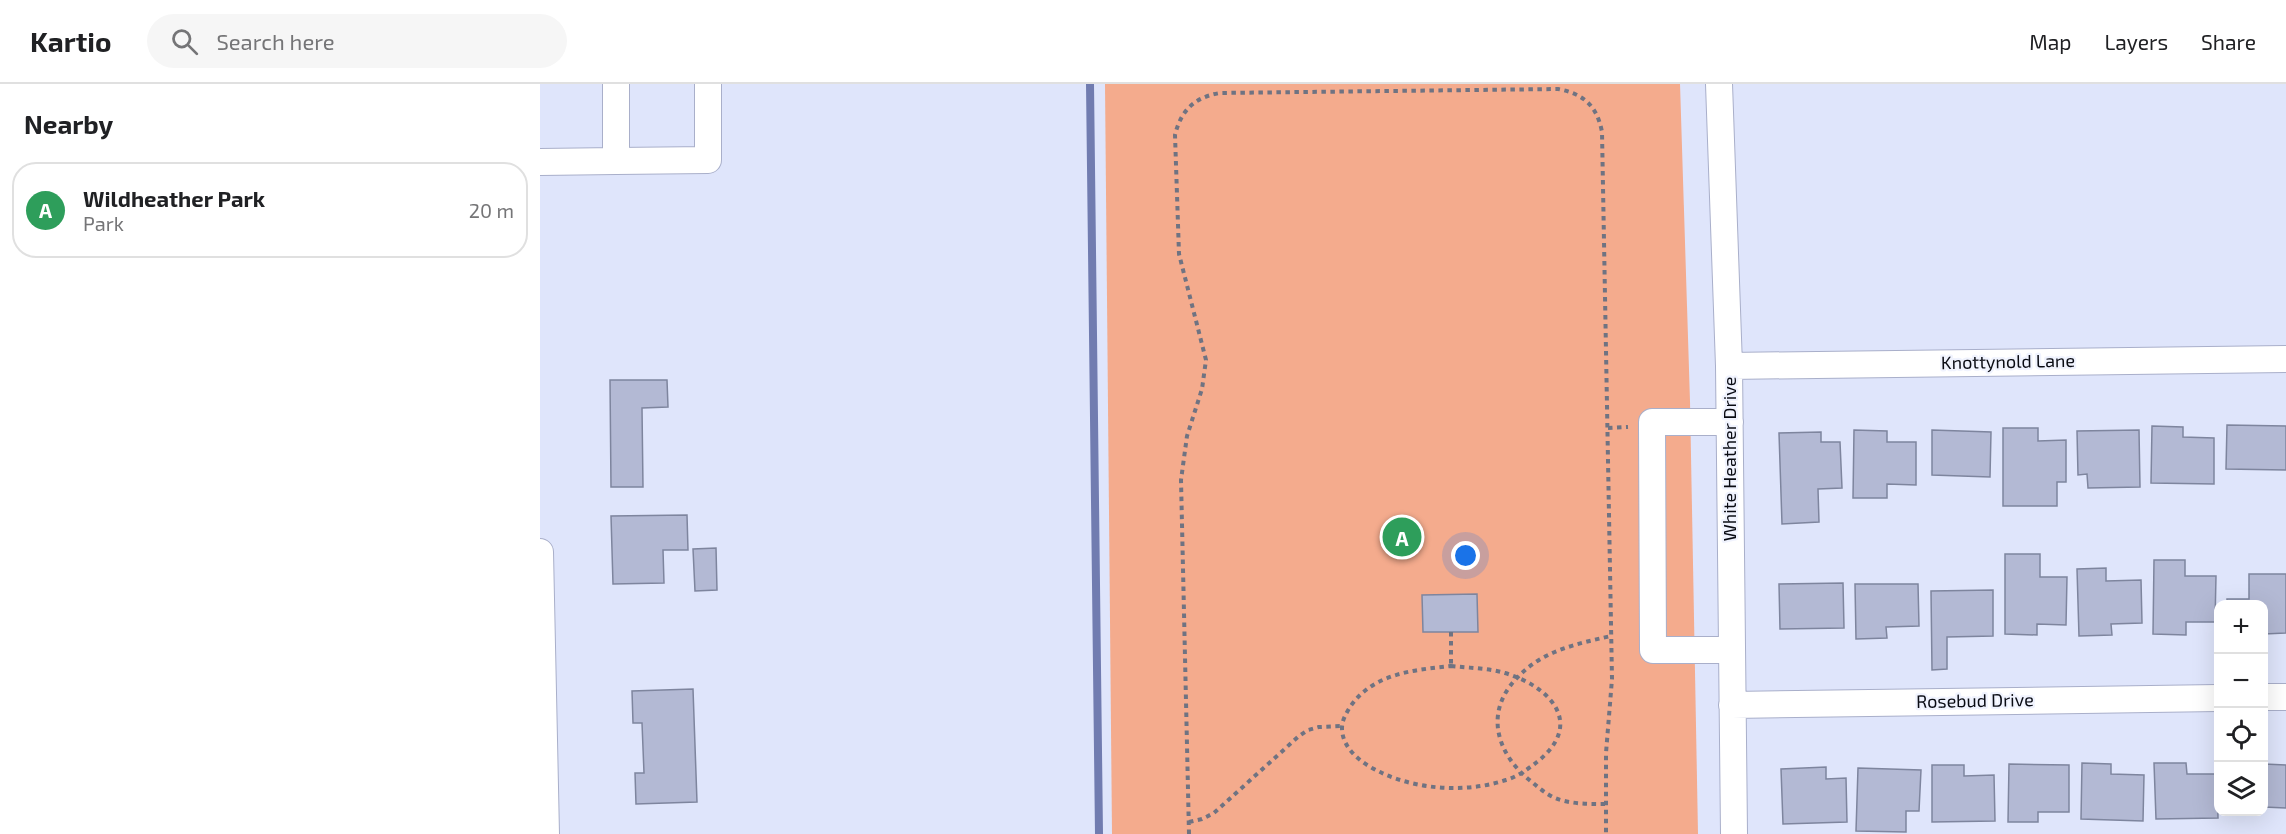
<!DOCTYPE html>
<meta charset="utf-8">
<style>
:root{--surface:#fff;--page:#f6f6f6;--text:#202124;--muted:#757577;--line:#e0e0e0;--accent:#0b8043}
body{margin:0;font-family:"Exo 2",sans-serif;background:var(--page);color:var(--text)}
.controls{position:absolute;right:18px;bottom:18px;display:grid;overflow:hidden;border-radius:12px;box-shadow:0 6px 24px #0002}
.controls button{width:54px;height:54px;display:grid;place-items:center;padding:0;border:0;border-bottom:2px solid var(--line);background:var(--surface);color:var(--text);font:30px sans-serif}
.you{position:absolute;left:926px;top:472px;width:21px;height:21px;margin:-15px;border:4px solid #fff;border-radius:50%;background:#1a73e8;box-shadow:0 0 0 9px #1a73e833}
.badge{display:grid;place-items:center;width:39px;height:39px;border-radius:50%;background:var(--accent);color:#fff;font-size:20px;font-weight:700}
.pin{position:absolute;translate:-50% -50%;border:3px solid #fff;box-shadow:0 2px 6px #0006}
.list{margin:0;padding:0;list-style:none}
h2{display:flex;justify-content:space-between;align-items:center;height:78px;margin:0;padding:0 24px;font-size:26px}
h2 small{font-size:20px;font-weight:400;color:var(--muted)}
.list li{display:grid;grid-template-columns:39px 1fr auto;gap:18px;align-items:center;box-sizing:border-box;height:96px;margin:0 12px 12px;padding:0 12px;border:2px solid var(--line);border-radius:24px}
.list b{display:block;font-size:22px;white-space:nowrap}
.list p{margin:0;font-size:20px;white-space:nowrap;color:var(--muted)}
.list em{font-size:20px;font-style:normal;color:var(--muted)}
.icon{flex:none;width:33px;height:33px;fill:none;stroke:currentColor;stroke-width:2;stroke-linecap:round;stroke-linejoin:round}
.map{position:relative;flex:none;width:1746px;height:750px;overflow:hidden}
header{display:flex;align-items:center;gap:36px;box-sizing:border-box;height:84px;padding:0 30px;background:var(--surface);border-bottom:2px solid var(--line)}
header strong{font-size:28px}
nav{display:flex;gap:33px;margin-inline-start:auto;font-size:21px}
.search{width:420px;height:54px;background:var(--page);display:flex;align-items:center;gap:15px;box-sizing:border-box;padding:0 21px;border-radius:33px;color:var(--muted);font-size:22px}
main{display:flex}
aside{flex:1;background:var(--surface)}
.map>svg:first-child{display:block}
.green{fill:#f4ab8d}
.lines{fill:none;stroke-linecap:round;stroke-linejoin:round}
.stream{stroke:#717cb0;stroke-width:8}
.building{fill:#b3b9d4;stroke:#7e859e;stroke-width:1.5}
.minor-casing{stroke:#a9afca;stroke-width:28}
.path{stroke:#6f7382;stroke-width:4;stroke-dasharray:4.5 4.5;stroke-linecap:butt}
.minor{stroke:#fff;stroke-width:26}
.labels{text-anchor:middle;stroke-width:4.5;stroke-linejoin:round;paint-order:stroke}
.street-label{font-size:18px;fill:#090b13;stroke:#f0f3fe}
</style>
<header>
<strong>Kartio</strong>
<div class="search"><svg class="icon" aria-label="search" viewBox="0 0 24 24"><circle cx="10" cy="10" r="6"/><path d="M15 15l6 6"/></svg>Search here</div>
<nav><a>Map</a><a>Layers</a><a>Share</a></nav>
</header>
<main>
<aside>
<h2>Nearby<small></small></h2>
<ul class="list">
<li><span class="badge" style="background:#2e9e5b">A</span><div><b>Wildheather Park</b><p>Park</p></div><em>20 m</em></li>
</ul>
</aside>
<div class="map">
<svg width="1746" height="750" viewBox="0 0 1746 750">
<rect width="100%" height="100%" fill="#dfe5fb"/>
<path class="green" d="M565,0H1140L1150,317L1158,750H572Z"/>
<g class="lines">
<path class="stream" d="M550,0L559,750"/>
</g>
<path class="building" d="M70,296H127L128,323L102,324L103,403H71Z
M1687,341L1746,342V386L1686,385Z
M1612,342L1643,343V353L1674,354V400L1611,399Z
M1463,344H1498V357L1526,356V398H1517V422H1463Z
M1314,346L1347,347V358H1376V401L1347,400V414H1313Z
M1392,346L1451,348L1450,393L1392,391Z
M1599,346L1600,403L1548,404L1547,390L1538,391L1537,347Z
M1281,348V358H1300L1302,404L1278,405L1279,438L1242,440L1239,349Z
M147,431L148,466H123L124,499L73,500L71,432Z
M176,464L177,506L155,507L153,465Z
M1465,470H1500V493H1527L1526,541L1497,540V551L1465,550Z
M1614,476H1645V492H1676L1675,538H1646V551L1613,550Z
M1566,484V497L1601,496L1602,539L1571,540L1572,551L1539,552L1537,485Z
M1709,490H1746V549L1724,550V520H1687V515H1709Z
M1303,499L1304,544L1240,545L1239,500Z
M1315,500H1378L1379,542L1346,543L1347,554L1316,555Z
M1453,506V552L1407,553V585L1392,586L1391,507Z
M937,510L938,548H883L882,511Z
M153,605L157,718L96,720L95,689H104L102,639H93L92,607Z
M1542,679L1571,680V690L1604,691L1603,737L1541,735Z
M1614,679H1646L1647,690H1677L1678,734L1616,735Z
M1469,680L1529,681V728H1498V738H1468Z
M1724,680L1746,681V724L1724,723Z
M1392,681H1424V692L1454,691L1455,737L1392,738Z
M1286,683V695L1306,694L1307,738L1243,740L1241,685Z
M1318,684L1381,686L1379,727H1366V748L1316,747Z"/>
<g class="lines">
<defs>
<path id="minor" d="M1179,0L1189,282L1194,750
M76,77L168,76V0
M0,78L76,77V0
M1189,282L1746,275
M1190,338H1112V343L1113,566H1191
M0,468L6,750
M1724,613H1746
M1192,621L1678,614"/>
</defs>
<use href="#minor" class="minor-casing"/>
<path class="path" d="M1068,344L1088,343
M911,548V582
M911,582C929,584 948,584 965,589C1011,603 1045,640 997,678C988,685 977,693 966,696C927,709 879,706 842,689C824,681 802,666 802,644C802,636 806,630 810,623C833,589 874,586 911,582Z
M1065,720C1049,720 1029,720 1015,714C1006,710 999,704 992,698C958,672 943,630 976,595C1001,567 1036,560 1071,552
M649,738L662,735L674,729L759,652L768,646L779,643L802,642
M649,750L641,396L647,352L662,305L666,276L639,170L635,51C641,26 655,13 680,9L1018,5C1044,10 1057,22 1062,48L1072,595L1066,669V750"/>
<use href="#minor" class="minor"/>
</g>
<g class="labels">
<g class="street-label">
<text transform="translate(1468 278) rotate(-1)" y="6">Knottynold Lane</text>
<text transform="translate(1190 375) rotate(-90)" y="6">White Heather Drive</text>
<text transform="translate(1435 617) rotate(-1)" y="6">Rosebud Drive</text>
</g>
</g>
</svg>
<div class="controls">
<button>+</button>
<button>−</button>
<button><svg class="icon" aria-label="locate" viewBox="0 0 24 24"><circle cx="12" cy="12" r="6"/><path d="M12 2v4M12 18v4M2 12h4M18 12h4"/></svg></button>
<button><svg class="icon" aria-label="layers" viewBox="0 0 24 24"><path d="M12 4l9 5-9 5-9-5zM3 14l9 5 9-5"/></svg></button>
</div>
<div class="you"></div>
<div class="pin badge" style="left:862px;top:453px;background:#2e9e5b">A</div>
</div>
</main>
